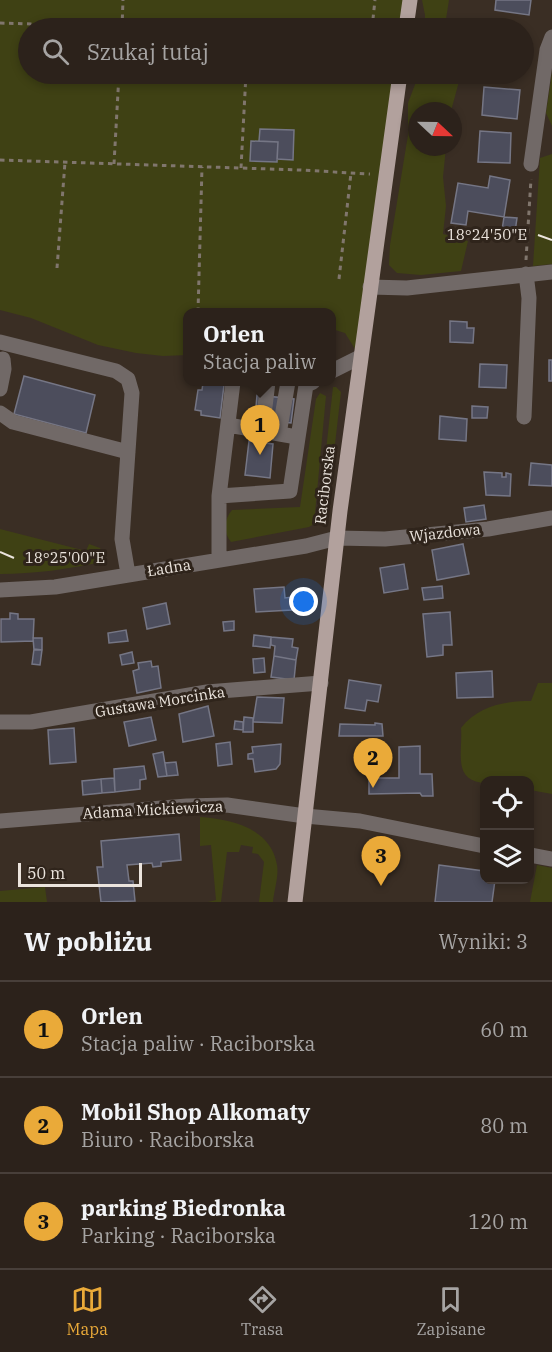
<!DOCTYPE html>
<html lang="pl">
<meta charset="utf-8">
<style>
:root{--surface:#2c221b;--page:#382f28;--text:#f1f3f6;--muted:#a6a4a3;--line:#483f3a;--accent:#eaaa39}
body{margin:0;font-family:"IBM Plex Serif",serif;background:var(--page);color:var(--text)}
.controls{position:absolute;right:18px;bottom:18px;display:grid;overflow:hidden;border-radius:12px;box-shadow:0 3px 9px #0003}
.controls button{width:54px;height:54px;display:grid;place-items:center;padding:0;border:0;border-bottom:2px solid var(--line);background:var(--surface);color:var(--text);font:30px sans-serif}
.compass{position:absolute;left:408px;top:102px;width:54px;height:54px;border-radius:50%;background:var(--surface);box-shadow:0 3px 9px #0003;rotate:112deg}
.scale{position:absolute;left:18px;bottom:15px;width:124px;box-sizing:border-box;padding-left:6px;border:3px solid #ebe4dd;border-top:0;font-size:16px;line-height:21px;white-space:nowrap;color:#ebe4dd;-webkit-text-stroke:4px #2f241b;paint-order:stroke}
.you{position:absolute;left:304px;top:602px;width:21px;height:21px;margin:-15px;border:4px solid #fff;border-radius:50%;background:#1a73e8;box-shadow:0 0 0 9px #1a73e833}
.badge{display:grid;place-items:center;width:39px;height:39px;border-radius:50%;background:var(--accent);color:#111;font-size:20px;font-weight:700}
.pin{position:absolute;translate:-50% -50px;filter:drop-shadow(0 2px 3px #0008)}
.pin::after{content:'';position:absolute;top:32px;width:21px;height:18px;background:inherit;clip-path:polygon(0 0,100% 0,50% 100%)}
.popup{position:absolute;left:183px;top:308px;width:153px;height:78px;box-sizing:border-box;display:grid;place-content:center;border-radius:12px;background:var(--surface);filter:drop-shadow(0 2px 4px #0005);font-size:20px;white-space:nowrap;color:var(--muted)}
.popup b{font-size:22px;color:var(--text)}
.popup::after{content:'';position:absolute;left:50%;top:100%;margin-left:-12px;border:12px solid transparent;border-top-color:var(--surface)}
.list{margin:0;padding:0;list-style:none}
h2{display:flex;justify-content:space-between;align-items:center;height:78px;margin:0;padding:0 24px;font-size:26px}
h2 small{font-size:20px;font-weight:400;color:var(--muted)}
.list li{display:grid;grid-template-columns:39px 1fr auto;gap:18px;align-items:center;box-sizing:border-box;height:96px;padding:0 24px;border-top:2px solid var(--line)}
.list b{display:block;font-size:22px;white-space:nowrap}
.list p{margin:0;font-size:20px;white-space:nowrap;color:var(--muted)}
.list em{font-size:20px;font-style:normal;color:var(--muted)}
.icon{flex:none;width:33px;height:33px;fill:none;stroke:currentColor;stroke-width:2;stroke-linecap:round;stroke-linejoin:round}
.map{position:relative;flex:none;width:552px;height:902px;overflow:hidden}
.search{position:absolute;background:var(--surface);box-shadow:0 3px 9px #0003;left:18px;right:18px;top:18px;height:66px;display:flex;align-items:center;gap:15px;box-sizing:border-box;padding:0 21px;border-radius:33px;color:var(--muted);font-size:22px}
.sheet{height:366px;background:var(--surface)}
nav{display:flex;justify-content:space-around;align-items:center;box-sizing:border-box;height:84px;border-top:2px solid var(--line);background:var(--surface);font-size:16px;color:var(--muted)}
nav a{display:grid;justify-items:center;gap:3px}
nav .on{color:var(--accent)}
.map>svg:first-child{display:block}
.green{fill:#3f4114}
.building{fill:#4c4d5c;stroke:#757685;stroke-width:1.5}
.lines{fill:none;stroke-linecap:round;stroke-linejoin:round}
.path{stroke:#80766d;stroke-width:3;stroke-dasharray:4.5 4.5;stroke-linecap:butt}
.minor{stroke:#716967;stroke-width:15}
.major{stroke:#b2a19d;stroke-width:15}
.ticks{fill:none;stroke:#ebe4dd;stroke-width:2}
.labels{text-anchor:middle;stroke-width:6;stroke-linejoin:round;paint-order:stroke}
.street-label{font-size:15px;fill:#ebe4dd;stroke:#2f241b}
.ticks-label{font-size:15px;text-anchor:middle;fill:#ebe4dd;stroke:#2f241b;stroke-width:6;stroke-linejoin:round;paint-order:stroke}
</style>
<div class="map">
<svg width="552" height="902" viewBox="0 0 552 902">
<rect width="100%" height="100%" fill="#3a2e24"/>
<path class="green" d="M0,0H410L406,28H28V74H399L360,357L345,333L332,329V312H188V355L163,356L136,353L98,345L31,318L0,310Z
M422,0H449L446,19L461,28H428L425,26V15Z
M552,73V126L546,113Z
M419,74H461L451,111H417V147H446L443,177L446,206L443,234L468,241L461,271L421,275L397,273L389,265L390,245L408,135V103Z
M552,154V264L533,266L540,158Z
M333,387H336L341,392L328,505H320Z
M320,393L326,396L314,524L309,527L231,542C223,532 224,519 232,510L300,507L316,399Z
M0,529L86,551L89,544L100,548L105,555L102,562C69,569 34,574 0,574Z
M538,683H552V794L530,790V780H484V783C452,780 463,752 461,728C478,706 505,701 531,701Z
M200,817C231,819 271,828 277,865C279,876 274,890 273,902H259L264,862L258,854L252,853L253,847L241,845L239,852H227L221,902H208L216,900L211,845L200,846Z
M537,865L552,868V902H530Z
M45,887L47,902H0V891Z"/>
<path class="building" d="M496,0H531L529,15L495,10Z
M484,87L520,90L517,119L482,115Z
M260,129L294,130L293,160L277,159L278,142L259,141Z
M480,131L511,133L510,163L478,162Z
M251,141L278,142L277,162L250,161Z
M490,176L510,180L504,217L468,211L466,225L451,223L458,183L488,188Z
M504,217L517,218L515,232L502,230Z
M450,321L467,322V328H474L473,343L450,342Z
M549,360H552V381H549Z
M480,364L507,365L506,388L479,387Z
M24,376L95,395L86,433L14,414Z
M203,383L224,385L220,418L201,415V411L195,410L198,390H202Z
M257,395L294,399L291,423L255,419Z
M472,406L488,407L487,418H472Z
M440,416L467,419L466,441L439,439Z
M249,441L273,444L270,478L245,475Z
M531,463L552,465V486L529,485Z
M484,472L502,473V477H506V473L511,474L510,496L486,495Z
M484,505L486,519L466,522L464,508Z
M463,544L469,574L437,580L432,550Z
M404,564L408,589L384,593L380,568Z
M442,586L443,598L424,600L422,588Z
M284,587L285,598L292,597V610L256,612L254,589Z
M166,603L170,624L147,629L143,608Z
M450,612L452,645H443V655L427,657L423,614Z
M10,613L18,614V619H34L33,641L1,642V619H10Z
M234,621V630L224,631L223,622Z
M126,630L128,641L109,643L108,633Z
M254,635L271,637L270,648L253,646Z
M271,637L293,639L292,647L298,648L296,660L274,656L275,646L271,645Z
M33,638H42V650H34Z
M34,649L42,650L40,665L32,664Z
M132,652L134,663L122,665L120,655Z
M274,656L296,660L294,680L271,677Z
M264,658L265,672L254,673L253,659Z
M151,661L152,667L158,666L161,688L137,693L133,671L139,669L138,663Z
M492,671L493,697L457,698L456,673Z
M349,680L381,685L378,702L367,700L365,711L345,708Z
M257,697L284,698L282,723L253,722Z
M208,706L214,736L183,742L179,714Z
M151,717L156,740L129,746L124,722Z
M244,717L253,718V732H243Z
M235,721L243,722V730L234,729Z
M375,723L382,724L383,736H339L340,724L375,725Z
M74,728L76,762L50,764L48,730Z
M230,742L232,764L218,766L216,744Z
M281,744L280,764L276,769L255,772L253,759H248V754L253,753L252,747Z
M420,746V774H432L433,796H422L420,793L369,794V778H399V747Z
M163,752L167,776L158,777L153,754Z
M176,762L178,775L167,776L165,763Z
M144,766L146,779L140,780V789L115,792L114,769Z
M114,778L115,792L102,793L101,779Z
M101,779L102,793L83,795L82,781Z
M179,834L181,860L161,862V866L153,867L152,863L127,865L129,881H133L135,901L101,902L97,867H103L101,841Z
M439,865L484,871V880H495L492,902H435Z"/>
<g class="lines">
<path class="path" d="M0,23L157,28
M122,28L123,0
M372,28L375,0
M0,160L300,170L370,174
M114,164L119,74
M241,168L246,74
M526,260L531,179
M57,268L65,162
M339,279L351,173
M198,312L202,167"/>
<path class="minor" d="M531,164L547,50L552,37
M370,287L407,288L552,272
M0,342L116,371L128,379L132,393L122,539L128,574
M332,371L360,357
M0,389L4,369L3,359
M0,413L13,422L128,452
M524,417L529,298L526,274
M228,425L297,437
M262,431L268,382
M279,434L288,382
M219,496L233,382
M219,560V496L290,491L306,385L313,382
M0,590L55,587L306,546L337,538L385,539L488,529L552,518
M0,722H31L207,692L321,683
M0,821L187,806L227,805L305,816L360,821L484,846
M530,855L552,859"/>
<path class="major" d="M406,28L410,0
M295,902L340,511L400,74"/>
</g>
<path class="ticks" d="M538,235L552,240M0,552L14,558"/>
<g class="labels">
<g class="street-label">
<text transform="translate(325 485) rotate(-83)" y="5">Raciborska</text>
<text transform="translate(445 533) rotate(-6)" y="5">Wjazdowa</text>
<text transform="translate(169 568) rotate(-9)" y="5">Ładna</text>
<text transform="translate(160 702) rotate(-9)" y="5">Gustawa Morcinka</text>
<text transform="translate(153 810) rotate(-3)" y="5">Adama Mickiewicza</text>
</g>
</g>
<g class="ticks-label">
<text x="487" y="240">18°24'50"E</text>
<text x="65" y="563">18°25'00"E</text>
</g>
</svg>
<div class="controls">
<button><svg class="icon" aria-label="locate" viewBox="0 0 24 24"><circle cx="12" cy="12" r="6"/><path d="M12 2v4M12 18v4M2 12h4M18 12h4"/></svg></button>
<button><svg class="icon" aria-label="layers" viewBox="0 0 24 24"><path d="M12 4l9 5-9 5-9-5zM3 14l9 5 9-5"/></svg></button>
</div>
<svg class="compass" viewBox="-18 -18 36 36"><path d="M0-13l5 13h-10z" fill="#e53935"/><path d="M0 13l5-13h-10z" fill="#a6a4a3"/></svg>
<div class="scale">50 m</div>
<div class="you"></div>
<div class="pin badge" style="left:260px;top:455px">1</div>
<div class="popup"><b>Orlen</b>Stacja paliw</div>
<div class="pin badge" style="left:373px;top:788px">2</div>
<div class="pin badge" style="left:381px;top:886px">3</div>
<div class="search"><svg class="icon" aria-label="search" viewBox="0 0 24 24"><circle cx="10" cy="10" r="6"/><path d="M15 15l6 6"/></svg>Szukaj tutaj</div>
</div>
<section class="sheet">
<h2>W pobliżu<small>Wyniki: 3</small></h2>
<ul class="list">
<li><span class="badge">1</span><div><b>Orlen</b><p>Stacja paliw · Raciborska</p></div><em>60 m</em></li>
<li><span class="badge">2</span><div><b>Mobil Shop Alkomaty</b><p>Biuro · Raciborska</p></div><em>80 m</em></li>
<li><span class="badge">3</span><div><b>parking Biedronka</b><p>Parking · Raciborska</p></div><em>120 m</em></li>
</ul>
</section>
<nav>
<a class="on"><svg class="icon" aria-label="map" viewBox="0 0 24 24"><path d="M3 6l6-2 6 2 6-2v14l-6 2-6-2-6 2zM9 4v14M15 6v14"/></svg>Mapa</a>
<a><svg class="icon" aria-label="directions" viewBox="0 0 24 24"><path d="M12 3l9 9-9 9-9-9zM9 14v-3h6M13 9l2 2-2 2"/></svg>Trasa</a>
<a><svg class="icon" aria-label="saved" viewBox="0 0 24 24"><path d="M7 4h10v16l-5-4-5 4z"/></svg>Zapisane</a>
</nav>
